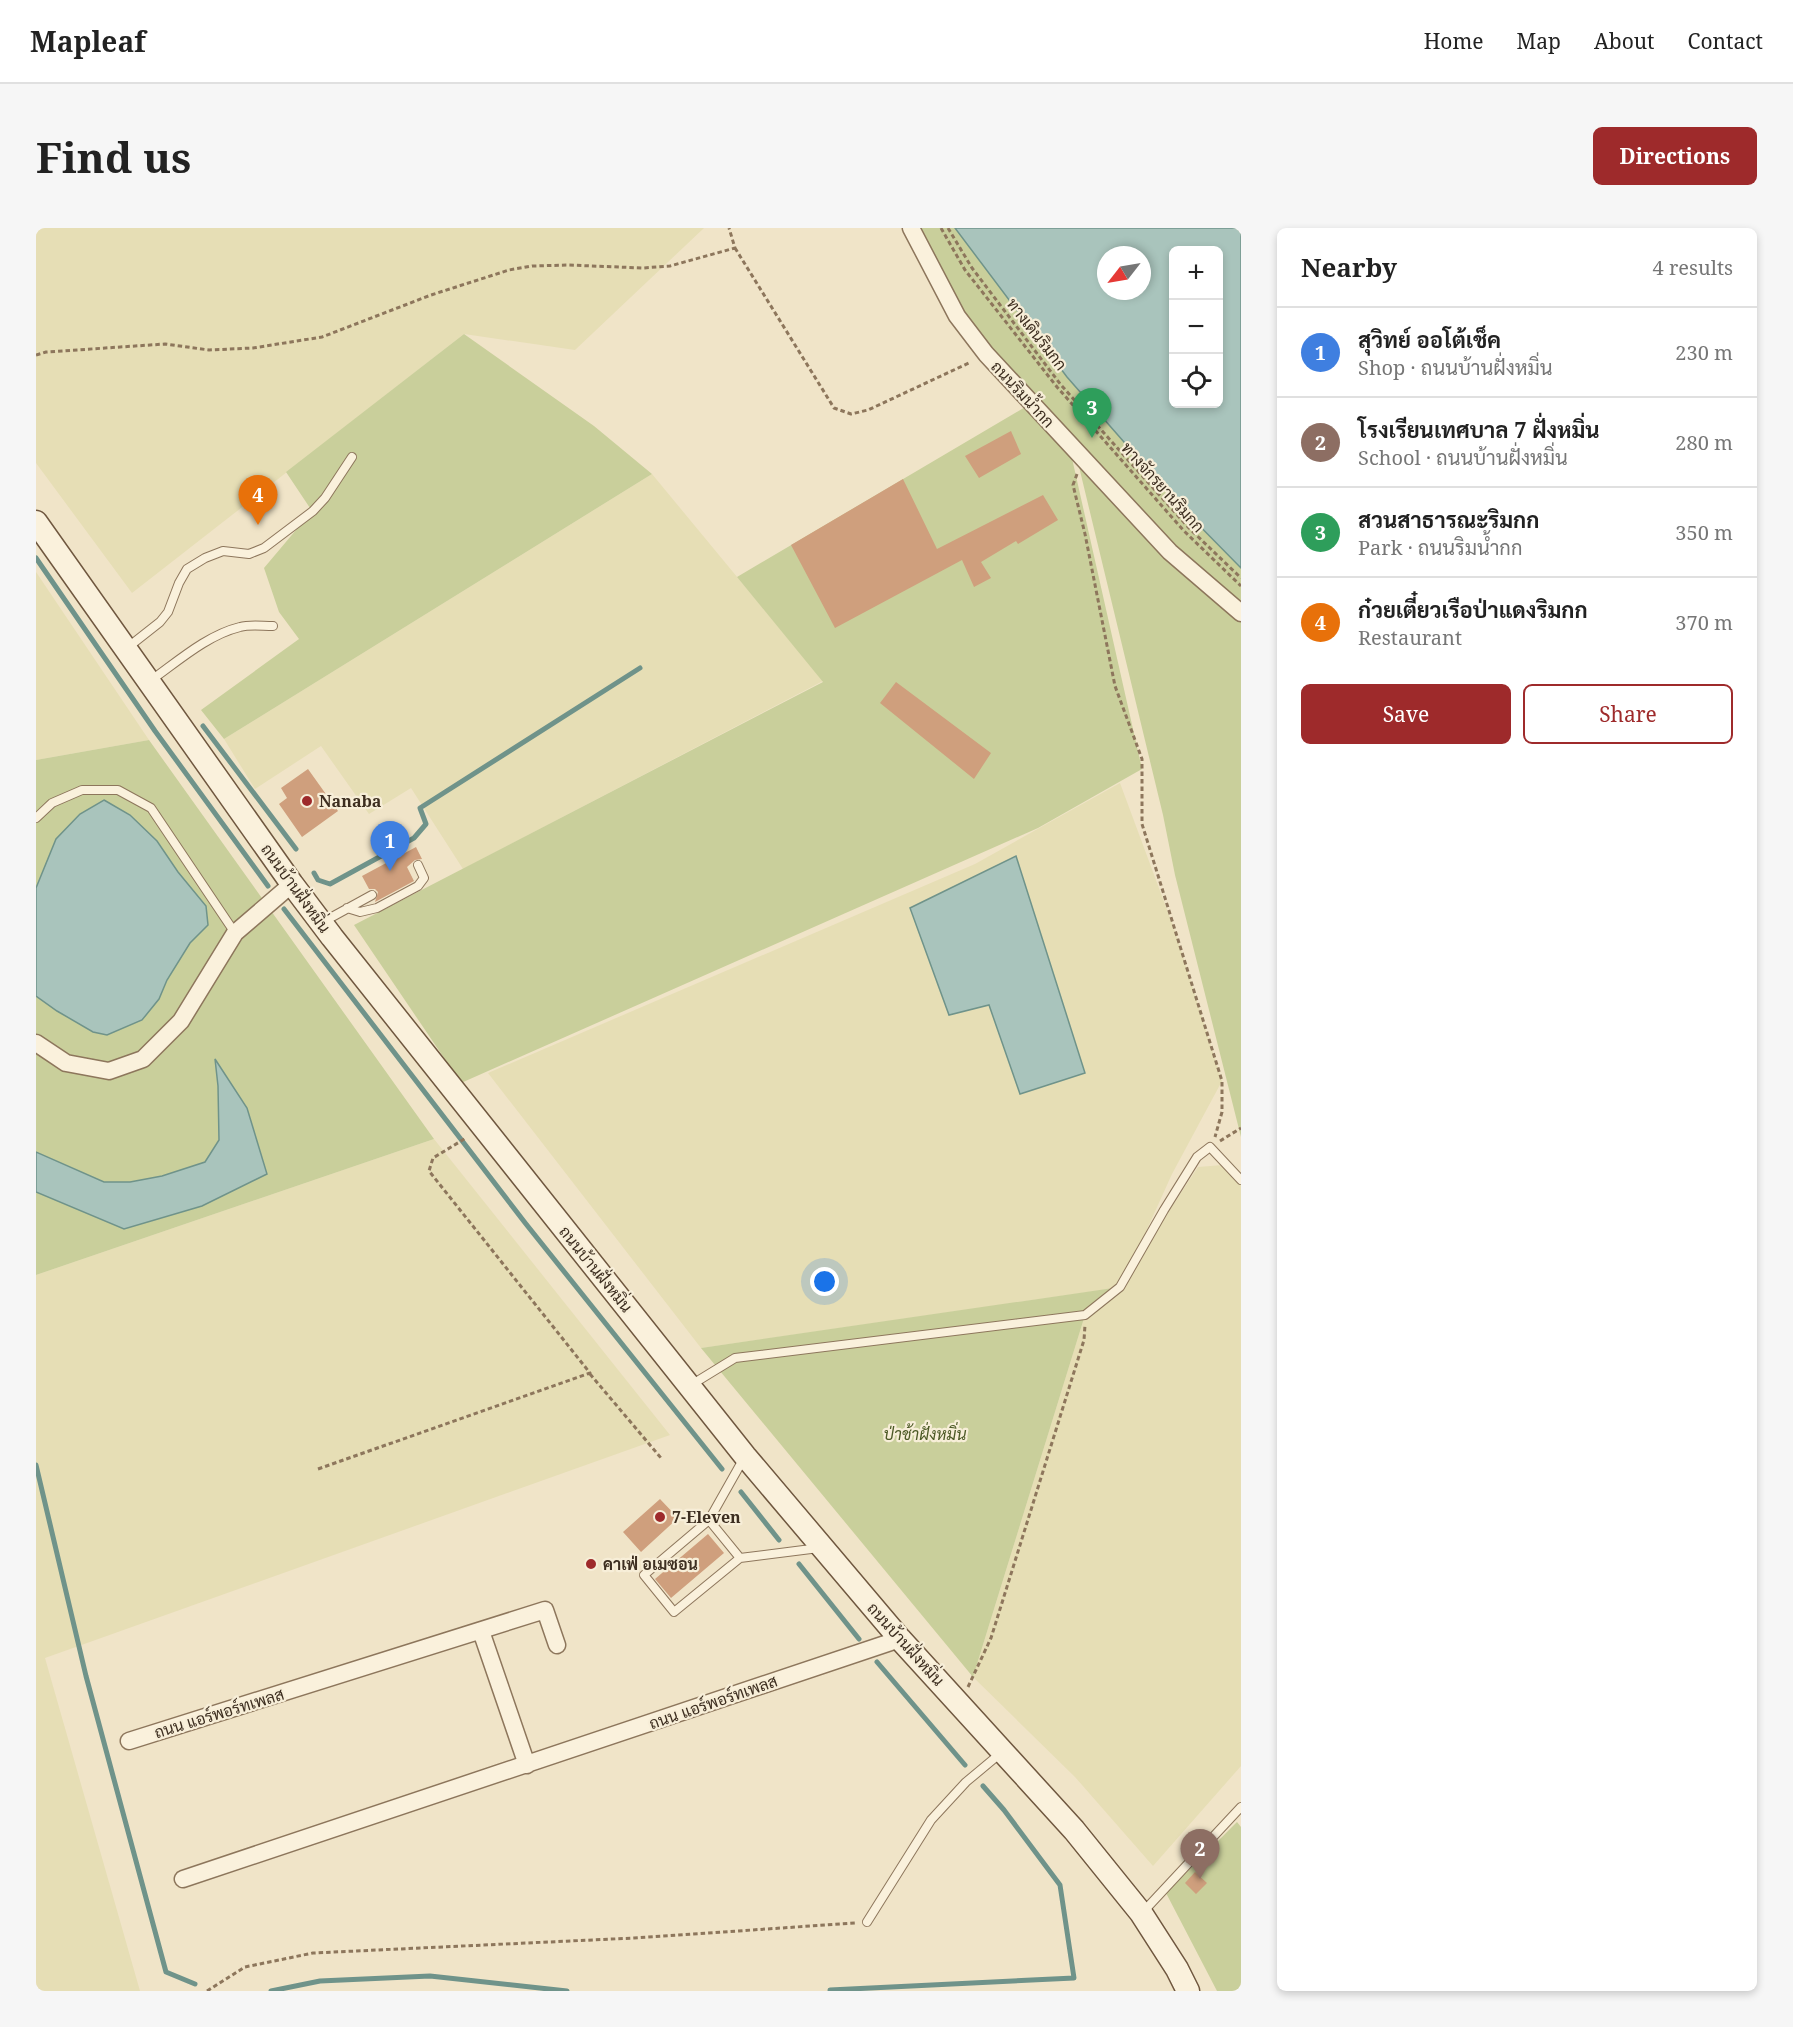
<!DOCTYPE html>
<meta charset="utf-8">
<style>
:root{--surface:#fff;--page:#f6f6f6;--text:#222;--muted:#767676;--line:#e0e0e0;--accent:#9e2a2b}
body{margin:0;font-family:"Noto Serif",Sarabun,serif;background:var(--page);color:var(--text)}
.controls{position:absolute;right:18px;top:18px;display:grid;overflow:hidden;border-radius:9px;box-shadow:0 3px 9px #0003}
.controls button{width:54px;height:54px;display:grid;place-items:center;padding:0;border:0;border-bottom:2px solid var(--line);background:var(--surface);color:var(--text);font:30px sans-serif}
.compass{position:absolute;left:1061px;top:18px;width:54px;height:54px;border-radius:50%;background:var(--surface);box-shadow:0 3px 9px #0003;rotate:239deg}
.you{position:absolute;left:789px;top:1054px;width:21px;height:21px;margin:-15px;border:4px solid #fff;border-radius:50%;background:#1a73e8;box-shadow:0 0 0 9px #1a73e833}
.badge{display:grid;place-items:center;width:39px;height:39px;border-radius:50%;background:var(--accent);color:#fff;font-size:20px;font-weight:700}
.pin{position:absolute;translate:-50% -50px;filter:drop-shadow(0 2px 3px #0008)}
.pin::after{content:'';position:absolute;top:32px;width:21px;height:18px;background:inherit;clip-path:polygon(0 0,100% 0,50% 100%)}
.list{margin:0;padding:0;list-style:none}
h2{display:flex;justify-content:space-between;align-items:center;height:78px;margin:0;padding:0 24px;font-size:26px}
h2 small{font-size:20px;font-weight:400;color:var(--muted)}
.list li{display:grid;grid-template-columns:39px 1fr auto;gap:18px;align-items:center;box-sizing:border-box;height:90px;padding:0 24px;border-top:2px solid var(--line)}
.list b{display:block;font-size:22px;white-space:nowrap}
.list p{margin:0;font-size:20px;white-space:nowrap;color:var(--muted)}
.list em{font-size:20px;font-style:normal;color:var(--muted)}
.actions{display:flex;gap:12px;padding:18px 24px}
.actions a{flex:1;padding:14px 0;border:2px solid var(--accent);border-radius:9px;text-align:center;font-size:21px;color:var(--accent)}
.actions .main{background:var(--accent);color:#fff}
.icon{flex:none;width:33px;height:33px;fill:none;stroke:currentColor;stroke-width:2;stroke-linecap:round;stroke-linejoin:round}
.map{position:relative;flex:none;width:1205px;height:1763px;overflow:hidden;border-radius:9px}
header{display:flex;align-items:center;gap:36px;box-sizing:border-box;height:84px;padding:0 30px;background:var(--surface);border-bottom:2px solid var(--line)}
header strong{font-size:28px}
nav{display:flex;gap:33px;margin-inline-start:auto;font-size:21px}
.intro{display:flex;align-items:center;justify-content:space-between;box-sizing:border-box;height:144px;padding:0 36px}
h1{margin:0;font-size:42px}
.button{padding:15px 27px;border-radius:9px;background:var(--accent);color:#fff;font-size:21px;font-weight:700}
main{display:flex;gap:36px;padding:0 36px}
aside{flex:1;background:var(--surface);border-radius:9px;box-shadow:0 3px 9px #0003}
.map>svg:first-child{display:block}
.farmland{fill:#e6deb5}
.green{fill:#c9cf9b}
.water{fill:#a9c4bc;stroke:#6f938a;stroke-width:1.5;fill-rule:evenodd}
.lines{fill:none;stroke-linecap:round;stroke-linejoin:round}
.stream{stroke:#6f938a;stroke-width:5}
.building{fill:#cf9f7d}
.lane-casing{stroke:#8d765c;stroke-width:10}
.street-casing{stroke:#8d765c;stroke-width:19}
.secondary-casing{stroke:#6f573f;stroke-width:25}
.path{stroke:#8d765c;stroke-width:3;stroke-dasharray:4.5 3;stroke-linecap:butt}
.lane{stroke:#faf1dc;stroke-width:8}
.street{stroke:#faf1dc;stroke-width:16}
.secondary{stroke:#faf1dc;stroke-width:22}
.poi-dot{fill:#9e2a2b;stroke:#f7eed8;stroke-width:2}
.labels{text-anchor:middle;stroke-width:4.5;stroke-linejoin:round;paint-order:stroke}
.street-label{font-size:16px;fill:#3d2e20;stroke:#f7eed8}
.poi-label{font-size:16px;font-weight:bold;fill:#3d2e20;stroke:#f7eed8;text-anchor:start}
.park-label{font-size:16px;font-style:italic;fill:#4d5a26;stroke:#f7eed8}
</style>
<header>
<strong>Mapleaf</strong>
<nav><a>Home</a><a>Map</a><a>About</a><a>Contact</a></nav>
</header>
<div class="intro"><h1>Find us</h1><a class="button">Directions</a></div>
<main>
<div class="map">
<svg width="1205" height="1763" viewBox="0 0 1205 1763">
<rect width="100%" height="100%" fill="#f0e4c8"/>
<path class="farmland" d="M0,0H668L539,122L428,106L96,365L0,235Z
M616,246L787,453L427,641L375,560L333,586L285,518L219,561L188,511Z
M0,344L113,512L0,532Z
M1084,555L1140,706L1186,853L1136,946L1089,1050L1162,939L1187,937L1205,956V1538L1117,1638L1039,1549L937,1449L1049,1087L1080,1060L665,1120L452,845L939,636Z
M398,911L634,1207L9,1430L104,1763H0V1047Z"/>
<path class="green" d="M875,0H919L1031,149L1145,279L1205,340V909L1139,647L1127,587L1039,222L1033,217L1106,541L1002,600L425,855L318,697L787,454L701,349L996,175L921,88Z
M428,106L558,198L616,246L188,511L165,482L263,411L243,384L228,340L276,283L250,244Z
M113,512L398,911L0,1047V532Z
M1084,1059L1049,1087L937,1449L665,1120Z
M1201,1594L1205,1599V1763H1181L1130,1665Z"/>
<path class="water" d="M919,0H1205V340L1145,279L1031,149ZM1182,22V176H1138V22ZM1070,27H1106V63H1070Z
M68,572L94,587L121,613L142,644L170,678L172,697L154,715L131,752L123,771L106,792L71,807L57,804L21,783L0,768V660L20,611L44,586Z
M980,628L1049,845L984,866L953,777L913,787L874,680Z
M179,831L211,880L231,946L166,978L88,1001L0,964V924L68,954H94L126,948L169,934L183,912L182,858Z"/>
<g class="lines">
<path class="stream" d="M0,330L119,503L232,658
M167,498L260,621
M278,645L282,652L294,656L378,610L390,596L384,580L604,440
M248,681L490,996L686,1241
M0,1237L50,1448L130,1744L159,1756
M705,1264L743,1312
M763,1336L823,1411
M841,1434L929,1537
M794,1762L1038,1750L1024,1657L968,1582L947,1558
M235,1763L284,1753L394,1748L531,1763"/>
</g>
<path class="building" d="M975,203L985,226L943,250L929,228Z
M867,251L901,321L1007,267L1022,292L982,316L980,313L945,334L955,350L938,359L926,332L799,400L755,317Z
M860,454L955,525L938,551L844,475Z
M272,541L302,583L266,609L243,576L251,570L245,560Z
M380,619L386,631L379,632L371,639L378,653L339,674L342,664L339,661H333L326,648Z
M624,1271L642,1290L605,1324L587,1304Z
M672,1306L688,1325L635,1370L619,1351Z
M1159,1644L1171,1655L1160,1666L1149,1655Z"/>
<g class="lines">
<defs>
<path id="lane" d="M91,420L124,394L132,384L143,355L151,341L169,330L187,323L213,326L228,320L277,283L289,270L316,229
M114,453C141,434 171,407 204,399C214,396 226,398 237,398
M0,590L16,575L46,562H82L115,580L199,705
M311,680L324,684L341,680L382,658L388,650L382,637
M285,695L336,667
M655,1157L699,1130L1049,1087L1084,1059L1128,982L1161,929L1174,919L1205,952
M708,1230L673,1292L608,1347L638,1384L704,1330L783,1320
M673,1292L704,1330
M1107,1684L1205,1579
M831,1694L895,1592L930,1554L966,1524"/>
<path id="street" d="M875,0L921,88L950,126L1134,324L1205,385
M0,815L30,835L73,843L107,831L145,793L199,705L256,656
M445,1403L491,1537
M93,1513L509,1382L521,1417
M147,1651L864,1411"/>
<path id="secondary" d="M0,294L256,656L296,709L709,1228L864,1411L1038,1602L1105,1685L1141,1741L1152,1763"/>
</defs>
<use href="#lane" class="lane-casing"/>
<use href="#street" class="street-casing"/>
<use href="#secondary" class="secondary-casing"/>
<path class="path" d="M905,0L929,42L1021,159L1148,303L1205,358
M912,0L936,40L1025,157L1153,300L1205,350
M699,20L798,180L815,186L832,182L935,134
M0,127L10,124L129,116L173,122L217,120L286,109L395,67L473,42L496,38L532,37L607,40L634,38L699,20L693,0
M1041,246L1037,257L1049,306L1079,458L1106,531V596L1186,853V884L1179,909
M1184,913L1205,900
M554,1146L625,1230
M282,1241L554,1145L393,943L397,930L430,910
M932,1459L955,1410L1048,1112L1049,1097
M171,1763L209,1739L277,1725L598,1710L819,1695"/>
<use href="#lane" class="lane"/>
<use href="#street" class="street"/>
<use href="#secondary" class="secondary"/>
</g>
<g class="poi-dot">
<circle cx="271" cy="573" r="6"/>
<circle cx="624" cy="1289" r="6"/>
<circle cx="555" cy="1336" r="6"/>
</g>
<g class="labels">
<g class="street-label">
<text transform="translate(1001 106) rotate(52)" y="6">ทางเดินริมกก</text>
<text transform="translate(987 166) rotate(47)" y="6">ถนนริมน้ำกก</text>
<text transform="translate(1127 259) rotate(48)" y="6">ทางจักรยานริมกก</text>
<text transform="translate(260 660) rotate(54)" y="6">ถนนบ้านฝั่งหมิ่น</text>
<text transform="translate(560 1041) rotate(51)" y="6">ถนนบ้านฝั่งหมิ่น</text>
<text transform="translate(870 1416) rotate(48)" y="6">ถนนบ้านฝั่งหมิ่น</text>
<text transform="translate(677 1474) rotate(-19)" y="6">ถนน แอร์พอร์ทเพลส</text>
<text transform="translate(183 1485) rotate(-17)" y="6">ถนน แอร์พอร์ทเพลส</text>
</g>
<g class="poi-label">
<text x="283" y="579">Nanaba</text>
<text x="636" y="1295">7-Eleven</text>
<text x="567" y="1342">คาเฟ่ อเมซอน</text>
</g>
<g class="park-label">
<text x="889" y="1212">ป่าช้าฝั่งหมิ่น</text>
</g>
</g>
</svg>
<div class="controls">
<button>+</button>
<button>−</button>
<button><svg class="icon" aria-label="locate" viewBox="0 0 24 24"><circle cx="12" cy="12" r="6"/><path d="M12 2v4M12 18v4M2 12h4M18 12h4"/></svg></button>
</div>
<svg class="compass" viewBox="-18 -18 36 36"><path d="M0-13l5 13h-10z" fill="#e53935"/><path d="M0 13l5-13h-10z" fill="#767676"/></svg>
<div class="you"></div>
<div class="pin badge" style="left:354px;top:643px;background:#3f7fe0">1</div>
<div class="pin badge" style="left:1164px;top:1651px;background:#8d6e63">2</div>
<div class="pin badge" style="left:1056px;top:210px;background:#2e9e5b">3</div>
<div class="pin badge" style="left:222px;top:297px;background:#e8710a">4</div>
</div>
<aside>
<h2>Nearby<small>4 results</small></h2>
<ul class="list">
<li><span class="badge" style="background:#3f7fe0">1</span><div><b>สุวิทย์ ออโต้เช็ค</b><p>Shop · ถนนบ้านฝั่งหมิ่น</p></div><em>230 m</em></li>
<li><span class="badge" style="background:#8d6e63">2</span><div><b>โรงเรียนเทศบาล 7 ฝั่งหมิ่น</b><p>School · ถนนบ้านฝั่งหมิ่น</p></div><em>280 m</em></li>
<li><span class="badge" style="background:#2e9e5b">3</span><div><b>สวนสาธารณะริมกก</b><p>Park · ถนนริมน้ำกก</p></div><em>350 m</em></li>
<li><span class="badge" style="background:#e8710a">4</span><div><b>ก๋วยเตี๋ยวเรือป่าแดงริมกก</b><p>Restaurant</p></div><em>370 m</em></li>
</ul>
<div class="actions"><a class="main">Save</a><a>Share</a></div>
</aside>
</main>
